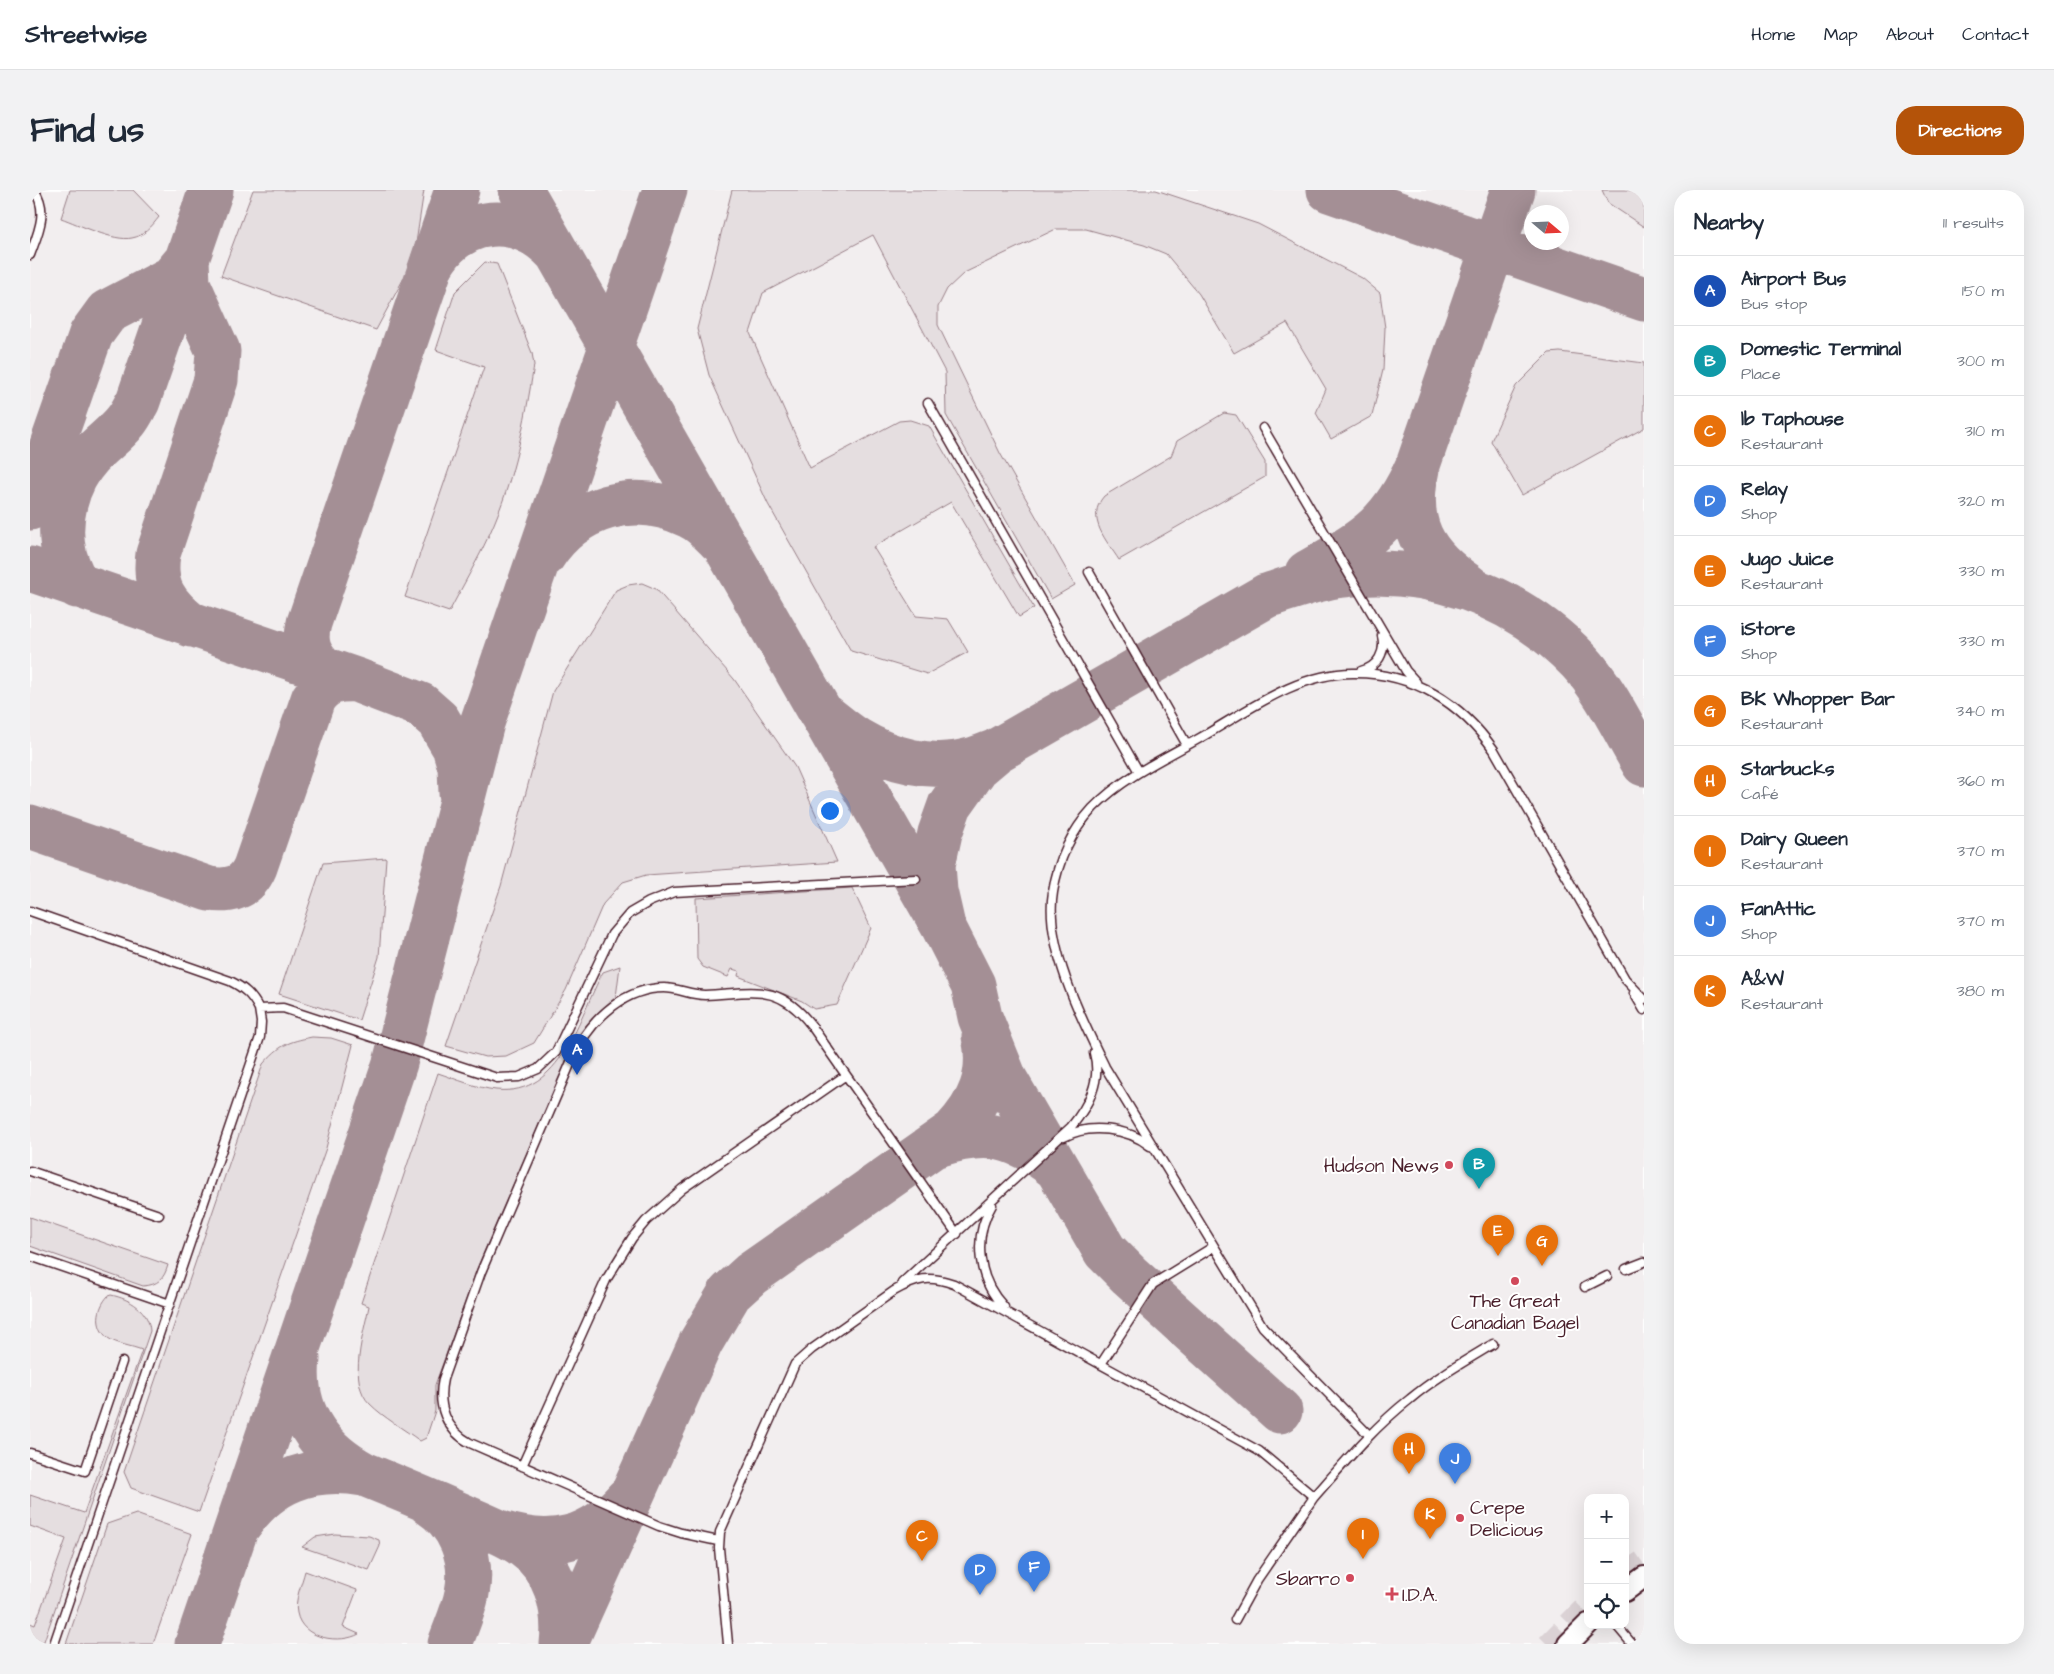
<!DOCTYPE html>
<meta charset="utf-8">
<style>
:root{--surface:#fff;--page:#f2f2f3;--text:#1f2937;--muted:#747a83;--line:#e0e1e3;--accent:#b45309}
body{margin:0;font-family:"Architects Daughter",sans-serif;background:var(--page);color:var(--text)}
.controls{position:absolute;right:15px;bottom:15px;display:grid;overflow:hidden;border-radius:10px;box-shadow:0 5px 20px #0002}
.controls button{width:45px;height:45px;display:grid;place-items:center;padding:0;border:0;border-bottom:1px solid var(--line);background:var(--surface);color:var(--text);font:25px sans-serif}
.compass{position:absolute;left:1494px;top:15px;width:45px;height:45px;border-radius:50%;background:var(--surface);box-shadow:0 5px 20px #0002;rotate:109deg}
.you{position:absolute;left:799px;top:620px;width:18px;height:18px;margin:-12px;border:4px solid #fff;border-radius:50%;background:#1a73e8;box-shadow:0 0 0 8px #1a73e833}
.badge{display:grid;place-items:center;width:32px;height:32px;border-radius:50%;background:var(--accent);color:#fff;font-size:16px;font-weight:700}
.pin{position:absolute;translate:-50% -41px;filter:drop-shadow(0 1px 2px #0008)}
.pin::after{content:'';position:absolute;top:26px;width:18px;height:15px;background:inherit;clip-path:polygon(0 0,100% 0,50% 100%)}
.list{margin:0;padding:0;list-style:none}
h2{display:flex;justify-content:space-between;align-items:center;height:65px;margin:0;padding:0 20px;font-size:21px}
h2 small{font-size:16px;font-weight:400;color:var(--muted)}
.list li{display:grid;grid-template-columns:32px 1fr auto;gap:15px;align-items:center;box-sizing:border-box;height:70px;padding:0 20px;border-top:1px solid var(--line)}
.list b{display:block;font-size:19px;white-space:nowrap}
.list p{margin:0;font-size:16px;white-space:nowrap;color:var(--muted)}
.list em{font-size:16px;font-style:normal;color:var(--muted)}
.icon{flex:none;width:28px;height:28px;fill:none;stroke:currentColor;stroke-width:2;stroke-linecap:round;stroke-linejoin:round}
.map{position:relative;flex:none;width:1614px;height:1454px;overflow:hidden;border-radius:20px}
header{display:flex;align-items:center;gap:30px;box-sizing:border-box;height:70px;padding:0 25px;background:var(--surface);border-bottom:1px solid var(--line)}
header strong{font-size:24px}
nav{display:flex;gap:28px;margin-inline-start:auto;font-size:18px}
.intro{display:flex;align-items:center;justify-content:space-between;box-sizing:border-box;height:120px;padding:0 30px}
h1{margin:0;font-size:35px}
.button{padding:12px 22px;border-radius:20px;background:var(--accent);color:#fff;font-size:18px;font-weight:700}
main{display:flex;gap:30px;padding:0 30px}
aside{flex:1;background:var(--surface);border-radius:20px;box-shadow:0 5px 20px #0002}
.map>svg:first-child{display:block}
.built{fill:#f2eeef;fill-rule:evenodd}
.green{fill:#e5dee0;stroke:#987e86}
.lines{fill:none;stroke-linecap:round;stroke-linejoin:round}
.taxiway{stroke:#a48f95;stroke-width:45}
.secondary-tunnel{stroke:#dbd2d5;stroke-width:20;stroke-dasharray:20 10;stroke-linecap:butt}
.lane-casing{stroke:#4a1f2b;stroke-width:11}
.secondary-casing{stroke:#4a1f2b;stroke-width:24}
.lane{stroke:#fff;stroke-width:8}
.secondary{stroke:#fff;stroke-width:20}
.poi-dot{fill:#d1495b;stroke:#fff;stroke-width:2}
.labels{text-anchor:middle;stroke-width:4;stroke-linejoin:round;paint-order:stroke}
.poi-label{font-size:19px;fill:#4a1f2b;stroke:#fff;text-anchor:end}
</style>
<header>
<strong>Streetwise</strong>
<nav><a>Home</a><a>Map</a><a>About</a><a>Contact</a></nav>
</header>
<div class="intro"><h1>Find us</h1><a class="button">Directions</a></div>
<main>
<div class="map">
<svg width="1614" height="1454" viewBox="0 0 1614 1454">
<rect width="100%" height="100%" fill="#fff"/>
<filter id="ink" filterUnits="userSpaceOnUse"><feTurbulence type="fractalNoise" baseFrequency=".02" numOctaves="2"/><feDisplacementMap in="SourceGraphic" scale="10" xChannelSelector="R" yChannelSelector="G"/><feConvolveMatrix kernelMatrix="1 2 1 2 8 2 1 2 1" color-interpolation-filters="sRGB"/></filter>
<g filter="url(#ink)">
<path class="built" d="M0,0H1614V1454H0ZM1502,22H1532V52H1502ZM1558,1308H1595V1435H1558Z"/>
<path class="green" d="M40,0H103L129,27C122,36 114,46 102,48C84,52 48,34 31,28Z
M223,0H394L386,53L376,84L346,140L191,86Z
M702,0H1126L1228,34L1332,88L1350,103L1355,138L1353,180L1342,226L1301,249L1286,223L1296,199L1257,133L1204,163L1169,104L1136,64L1114,55L1056,39H1026L934,83L917,99L908,117V135L970,263L1045,395L1021,409L916,225L915,182L843,45L733,103L720,143L780,278L869,231L880,230L899,236L1004,418L989,427L921,312L843,357L886,426L918,429L938,462L897,484L821,461L738,314L679,185L667,139Z
M1572,0H1614V37L1578,13Z
M455,72L467,74L502,163L504,175C495,232 484,290 460,343C448,370 433,395 419,422L375,407L454,177L406,160L425,102Z
M1530,162L1614,173V238L1492,305L1461,251L1486,196L1519,163Z
M1194,223L1206,225L1235,272V287L1089,370C1077,351 1055,328 1074,306L1141,266L1147,251Z
M612,393L626,399L704,489L765,577L807,672L616,685L593,692L573,714L536,800L504,853L476,866L455,867L416,856L471,696L523,501L586,400L598,395Z
M356,668L349,767L329,830L249,804L293,673Z
M822,698L841,738L807,815L784,819L772,811L708,786L709,781L702,779L698,787L673,777L667,769L666,708Z
M590,776L586,807C569,821 556,832 545,851L449,1074L405,1195V1221L396,1248L390,1251C374,1239 354,1228 340,1214C317,1192 334,1143 339,1116L331,1113L408,883C426,889 447,898 466,900C532,907 549,826 573,782Z
M282,847L301,848L323,855L296,958L169,1322L101,1298L94,1282L233,874C250,855 257,852 282,847Z
M0,1027L138,1075C134,1089 128,1095 113,1096L0,1056Z
M81,1105C100,1109 119,1120 120,1141L13,1454H0V1433L5,1435L36,1349L0,1336V1305L54,1323L112,1160C102,1156 86,1154 78,1148C64,1137 67,1118 78,1106Z
M106,1324L162,1344L123,1454H36L77,1334Z
M305,1344L339,1346L349,1350L350,1356L339,1380L272,1357L285,1347Z
M275,1381L327,1400L313,1437L329,1444C311,1454 272,1450 267,1423C264,1411 272,1393 275,1381Z"/>
<g class="lines">
<path class="taxiway" d="M491,0L913,736
M1299,0L1614,109
M157,70L158,94L188,161L186,190L128,364C123,398 135,414 161,435
M402,74C431,25 489,21 526,62
M1387,279C1375,334 1392,365 1438,396
M0,318L61,144L77,122L142,88L157,70
M513,366C545,316 605,299 659,326C671,331 680,341 689,350
M0,379L326,490L391,515L408,530L424,557L430,577L431,603
M1277,383C1334,350 1360,338 1388,275L1483,0
M47,396C43,387 38,377 35,367C26,333 36,292 60,266C71,254 86,244 96,231C101,225 104,218 108,211L181,0
M294,480C279,466 274,453 279,433L427,0
M790,522C802,531 814,542 827,550C860,570 902,581 941,570C949,568 958,564 966,561L1236,406C1258,399 1281,390 1305,386C1397,373 1485,404 1549,471C1574,497 1595,542 1614,574
M966,561L947,577L920,615L910,643L903,675L905,701L913,736L943,795L950,827L975,889L1075,1061L1099,1085L1250,1221
M0,637L179,699C200,702 216,698 225,677L283,509C293,492 307,489 326,490
M907,955C958,939 984,945 1025,977
M334,1284C366,1297 397,1310 429,1324C450,1334 474,1342 494,1356C525,1377 536,1418 532,1454
M399,1313C429,1332 444,1368 437,1403C434,1420 426,1437 420,1454
M209,1335C240,1290 281,1275 334,1284C289,1260 262,1221 268,1169
M471,1343C522,1359 561,1350 597,1309
M167,1454L365,873L452,533L635,0
M535,1454L671,1152L700,1103L721,1084L923,942C950,914 962,885 954,846"/>
<path class="secondary-tunnel" d="M1595,1382L1614,1369
M1517,1454L1558,1413"/>
<defs>
<path id="lane" d="M0,65C8,43 19,21 4,0
M898,213L1109,582
M1233,238L1376,481L1386,492
M1059,382L1157,555
M1331,481C1348,477 1356,462 1352,446
M0,721L200,791C214,798 222,805 229,819L253,818L467,888L489,887L508,879L526,862L582,744L600,723L619,712L644,702L886,689
M1604,803L1614,820
M1034,947C1059,933 1098,938 1120,956
M0,981L129,1025
M962,1015C942,1048 948,1090 974,1117
M0,1066L140,1114
M1596,1079L1614,1072
M872,1093L1041,937C1058,916 1072,891 1064,863
M1555,1097L1577,1086
M1071,1174L1123,1094L1183,1057
M1339,1245L1233,1137L1075,877C1052,830 1014,755 1023,702C1028,670 1041,642 1063,618C1093,587 1133,569 1170,548C1217,521 1269,482 1325,483C1384,483 1431,513 1464,560L1595,789L1614,809
M0,1263L55,1281L92,1172
M492,1276L576,1090L602,1048L616,1031L652,999L816,885
M1284,1307C1314,1273 1344,1237 1380,1209C1405,1188 1435,1171 1463,1154
M688,1351L651,1343L629,1336L440,1253C416,1240 407,1216 413,1189L451,1082L547,858C565,827 595,798 634,798C648,798 660,805 675,805C723,803 748,792 781,835L927,1044
M1586,1435L1602,1454
M24,1454L230,847L231,832L229,819
M698,1454L689,1358L690,1342L765,1174L782,1159L864,1101C887,1088 899,1085 924,1094L1229,1261L1284,1307L1227,1390L1205,1430"/>
<path id="secondary" d="M1595,1401L1614,1387
M1538,1454L1558,1434"/>
</defs>
<use href="#lane" class="lane-casing"/>
<use href="#secondary" class="secondary-casing"/>
<use href="#lane" class="lane"/>
<use href="#secondary" class="secondary"/>
</g>
</g>
<g class="poi-dot">
<circle cx="1419" cy="975" r="5"/>
<circle cx="1485" cy="1091" r="5"/>
<circle cx="1430" cy="1328" r="5"/>
<circle cx="1320" cy="1388" r="5"/>
<path d="M1359.5 1396.5h5v5h5v5h-5v5h-5v-5h-5v-5h5z"/>
</g>
<g class="labels">
<g class="poi-label">
<text x="1409" y="982">Hudson News</text>
<text x="1485" y="1117" text-anchor="middle">The Great<tspan x="1485" dy="22">Canadian Bagel</tspan></text>
<text x="1440" y="1324" text-anchor="start">Crepe<tspan x="1440" dy="22">Delicious</tspan></text>
<text x="1310" y="1395">Sbarro</text>
<text x="1372" y="1411" text-anchor="start">I.D.A.</text>
</g>
</g>
</svg>
<div class="controls">
<button>+</button>
<button>−</button>
<button><svg class="icon" aria-label="locate" viewBox="0 0 24 24"><circle cx="12" cy="12" r="6"/><path d="M12 2v4M12 18v4M2 12h4M18 12h4"/></svg></button>
</div>
<svg class="compass" viewBox="-18 -18 36 36"><path d="M0-13l5 13h-10z" fill="#e53935"/><path d="M0 13l5-13h-10z" fill="#747a83"/></svg>
<div class="you"></div>
<div class="pin badge" style="left:547px;top:885px;background:#1a4fb4">A</div>
<div class="pin badge" style="left:1449px;top:999px;background:#0f9aa8">B</div>
<div class="pin badge" style="left:892px;top:1371px;background:#e8710a">C</div>
<div class="pin badge" style="left:950px;top:1405px;background:#3f7fe0">D</div>
<div class="pin badge" style="left:1468px;top:1066px;background:#e8710a">E</div>
<div class="pin badge" style="left:1004px;top:1402px;background:#3f7fe0">F</div>
<div class="pin badge" style="left:1512px;top:1076px;background:#e8710a">G</div>
<div class="pin badge" style="left:1379px;top:1284px;background:#e8710a">H</div>
<div class="pin badge" style="left:1333px;top:1369px;background:#e8710a">I</div>
<div class="pin badge" style="left:1425px;top:1294px;background:#3f7fe0">J</div>
<div class="pin badge" style="left:1400px;top:1349px;background:#e8710a">K</div>
</div>
<aside>
<h2>Nearby<small>11 results</small></h2>
<ul class="list">
<li><span class="badge" style="background:#1a4fb4">A</span><div><b>Airport Bus</b><p>Bus stop</p></div><em>150 m</em></li>
<li><span class="badge" style="background:#0f9aa8">B</span><div><b>Domestic Terminal</b><p>Place</p></div><em>300 m</em></li>
<li><span class="badge" style="background:#e8710a">C</span><div><b>lb Taphouse</b><p>Restaurant</p></div><em>310 m</em></li>
<li><span class="badge" style="background:#3f7fe0">D</span><div><b>Relay</b><p>Shop</p></div><em>320 m</em></li>
<li><span class="badge" style="background:#e8710a">E</span><div><b>Jugo Juice</b><p>Restaurant</p></div><em>330 m</em></li>
<li><span class="badge" style="background:#3f7fe0">F</span><div><b>iStore</b><p>Shop</p></div><em>330 m</em></li>
<li><span class="badge" style="background:#e8710a">G</span><div><b>BK Whopper Bar</b><p>Restaurant</p></div><em>340 m</em></li>
<li><span class="badge" style="background:#e8710a">H</span><div><b>Starbucks</b><p>Café</p></div><em>360 m</em></li>
<li><span class="badge" style="background:#e8710a">I</span><div><b>Dairy Queen</b><p>Restaurant</p></div><em>370 m</em></li>
<li><span class="badge" style="background:#3f7fe0">J</span><div><b>FanAttic</b><p>Shop</p></div><em>370 m</em></li>
<li><span class="badge" style="background:#e8710a">K</span><div><b>A&amp;W</b><p>Restaurant</p></div><em>380 m</em></li>
</ul>
</aside>
</main>
